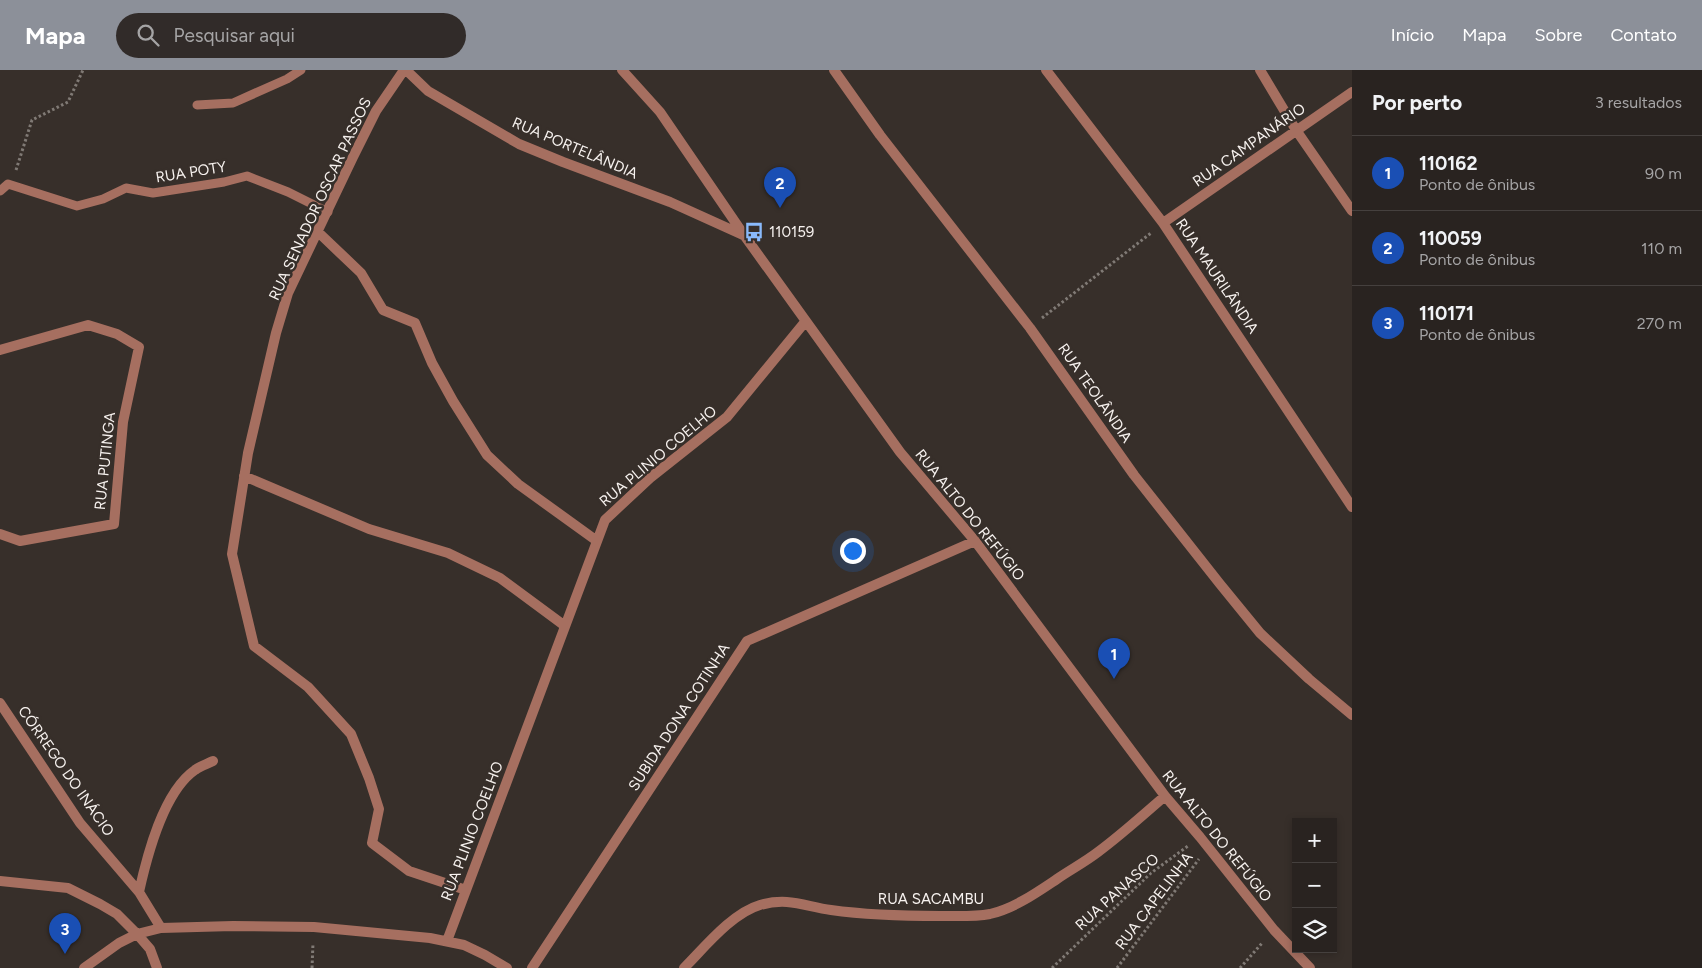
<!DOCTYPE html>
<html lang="pt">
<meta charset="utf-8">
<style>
:root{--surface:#292320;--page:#312b29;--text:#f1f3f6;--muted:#a5a4a5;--line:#45403e;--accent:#8c9099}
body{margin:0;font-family:Figtree,sans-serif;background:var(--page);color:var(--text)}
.controls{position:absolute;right:15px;bottom:15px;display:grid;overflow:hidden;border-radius:0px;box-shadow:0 2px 8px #0003}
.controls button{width:45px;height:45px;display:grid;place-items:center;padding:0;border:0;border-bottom:1px solid var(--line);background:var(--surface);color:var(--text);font:25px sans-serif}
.you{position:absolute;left:852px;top:480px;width:18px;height:18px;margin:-12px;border:4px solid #fff;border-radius:50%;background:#1a73e8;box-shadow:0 0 0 8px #1a73e833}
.badge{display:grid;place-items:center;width:32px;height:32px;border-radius:50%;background:var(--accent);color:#fff;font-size:16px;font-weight:700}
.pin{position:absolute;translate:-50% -41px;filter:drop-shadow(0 1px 2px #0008)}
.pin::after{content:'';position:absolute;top:26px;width:18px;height:15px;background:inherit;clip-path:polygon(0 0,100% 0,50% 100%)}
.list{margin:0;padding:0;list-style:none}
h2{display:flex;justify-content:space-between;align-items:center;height:65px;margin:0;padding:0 20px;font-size:21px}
h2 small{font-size:16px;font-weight:400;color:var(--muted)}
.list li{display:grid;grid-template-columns:32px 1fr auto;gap:15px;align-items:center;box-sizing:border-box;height:75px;padding:0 20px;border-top:1px solid var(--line)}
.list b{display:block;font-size:19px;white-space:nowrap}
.list p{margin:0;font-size:16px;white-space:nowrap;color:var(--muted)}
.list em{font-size:16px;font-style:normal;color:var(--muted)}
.icon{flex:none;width:28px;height:28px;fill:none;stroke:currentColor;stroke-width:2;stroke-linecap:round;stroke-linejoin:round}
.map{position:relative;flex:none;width:1352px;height:898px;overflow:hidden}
header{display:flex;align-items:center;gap:30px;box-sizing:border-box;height:70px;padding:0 25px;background:var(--accent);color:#fff}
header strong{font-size:24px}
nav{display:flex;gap:28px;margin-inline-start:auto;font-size:18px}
.search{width:350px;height:45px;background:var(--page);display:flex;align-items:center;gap:12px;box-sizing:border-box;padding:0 18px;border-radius:28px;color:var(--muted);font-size:19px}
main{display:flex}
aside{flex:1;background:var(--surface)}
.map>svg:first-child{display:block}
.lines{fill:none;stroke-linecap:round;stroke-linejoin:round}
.path{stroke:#807a75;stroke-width:3;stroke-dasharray:2.5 2.5;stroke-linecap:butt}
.lane{stroke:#a66f60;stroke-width:9}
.street{stroke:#a66f60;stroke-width:10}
.labels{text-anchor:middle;stroke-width:5;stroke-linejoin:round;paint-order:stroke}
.street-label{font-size:15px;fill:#f7f2ef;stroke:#372f2a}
.poi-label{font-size:15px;fill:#f7f2ef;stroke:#372f2a;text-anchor:start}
</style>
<header>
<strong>Mapa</strong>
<div class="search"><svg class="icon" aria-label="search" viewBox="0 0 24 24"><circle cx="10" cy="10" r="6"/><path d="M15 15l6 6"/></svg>Pesquisar aqui</div>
<nav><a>Início</a><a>Mapa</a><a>Sobre</a><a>Contato</a></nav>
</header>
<main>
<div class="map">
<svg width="1352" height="898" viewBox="0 0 1352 898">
<rect width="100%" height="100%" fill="#372f2a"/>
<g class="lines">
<path class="path" d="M16,100L32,50L68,32L83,0
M1042,248L1151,163
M312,898L313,873
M1052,898L1151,803L1188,776
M1117,898L1199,789
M1240,898L1263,872"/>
<path class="lane" d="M197,35L233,33L287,9L301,0
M0,121L8,114L77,136L103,129L126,118L153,123L224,112L247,106L288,122L328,142"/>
<path class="street" d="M404,0L376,41L353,87L288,223L276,263L248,383L232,484L254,576L308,617L351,664L369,708L379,739L372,773L409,801L466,820
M406,0L428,21L519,74L563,92L670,132L743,165
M622,0L660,42L744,165L900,382L975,471L1165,726L1200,767L1274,860L1310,898
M834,0L880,65L1030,258L1134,405L1220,514L1260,563L1309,609L1352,645
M1046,0L1163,153L1352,437
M1260,0L1296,60L1352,141
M1163,153L1352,22
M318,162L361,203L383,240L415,253L432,293L453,331L487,385L518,414L597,471
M0,280L88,255L117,264L139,277L123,352L114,454L20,471L0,464
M244,406L369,459L448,483L500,508L565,556
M0,633L80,753L139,822L161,858
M0,811L68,818L100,834L117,844L137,864L150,879L157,898
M139,822C147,786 163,722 195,700C200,696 207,694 213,691
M447,871L605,450L650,408L727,347L805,252
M84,898L119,873L137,864L161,858L233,856L314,857L430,868L464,875L485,885L507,898
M532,898L747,571L975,471
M684,898C704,878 732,843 760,835C788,827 804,836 831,840C867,845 904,846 940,846C957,846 974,847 990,844C1015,838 1036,823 1057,809C1070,800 1085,792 1098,782C1121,765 1143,745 1165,726"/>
</g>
<defs>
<symbol id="bus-bare" viewBox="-9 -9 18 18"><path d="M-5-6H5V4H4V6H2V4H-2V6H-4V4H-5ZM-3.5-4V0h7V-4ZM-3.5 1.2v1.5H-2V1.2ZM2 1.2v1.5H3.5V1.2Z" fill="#8abafc" stroke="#372f2a" stroke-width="2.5" paint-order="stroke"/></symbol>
</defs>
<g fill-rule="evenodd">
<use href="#bus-bare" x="740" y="148" width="28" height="28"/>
</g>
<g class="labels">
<g class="street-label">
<text transform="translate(1249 75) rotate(-35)" y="5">RUA CAMPANÁRIO</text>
<text transform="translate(575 78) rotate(23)" y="5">RUA PORTELÂNDIA</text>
<text transform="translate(191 102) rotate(-9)" y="5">RUA POTY</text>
<text transform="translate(320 129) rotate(-65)" y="5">RUA SENADOR OSCAR PASSOS</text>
<text transform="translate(1217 206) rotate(56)" y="5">RUA MAURILÂNDIA</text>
<text transform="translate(1095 323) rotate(55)" y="5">RUA TEOLÂNDIA</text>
<text transform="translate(658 386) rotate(-40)" y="5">RUA PLINIO COELHO</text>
<text transform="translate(105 391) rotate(-84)" y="5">RUA PUTINGA</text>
<text transform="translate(970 445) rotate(51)" y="5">RUA ALTO DO REFÚGIO</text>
<text transform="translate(679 647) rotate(-57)" y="5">SUBIDA DONA COTINHA</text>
<text transform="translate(66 701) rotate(55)" y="5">CÓRREGO DO INÁCIO</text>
<text transform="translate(472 761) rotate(-69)" y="5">RUA PLINIO COELHO</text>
<text transform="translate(1217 766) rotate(51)" y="5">RUA ALTO DO REFÚGIO</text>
<text transform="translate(1117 822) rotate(-42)" y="5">RUA PANASCO</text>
<text x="931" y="834">RUA SACAMBU</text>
<text transform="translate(1154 831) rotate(-53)" y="5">RUA CAPELINHA</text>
</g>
<g class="poi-label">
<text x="769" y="167">110159</text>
</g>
</g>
</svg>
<div class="controls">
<button>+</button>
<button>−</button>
<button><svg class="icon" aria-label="layers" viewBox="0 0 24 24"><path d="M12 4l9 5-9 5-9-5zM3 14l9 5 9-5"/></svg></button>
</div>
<div class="you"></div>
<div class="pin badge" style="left:1114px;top:609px;background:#1a4fb4">1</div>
<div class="pin badge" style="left:780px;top:138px;background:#1a4fb4">2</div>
<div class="pin badge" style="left:65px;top:884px;background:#1a4fb4">3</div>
</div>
<aside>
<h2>Por perto<small>3 resultados</small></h2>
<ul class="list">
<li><span class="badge" style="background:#1a4fb4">1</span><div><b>110162</b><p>Ponto de ônibus</p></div><em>90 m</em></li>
<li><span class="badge" style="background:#1a4fb4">2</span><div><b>110059</b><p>Ponto de ônibus</p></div><em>110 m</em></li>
<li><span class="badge" style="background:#1a4fb4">3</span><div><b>110171</b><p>Ponto de ônibus</p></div><em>270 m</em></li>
</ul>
</aside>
</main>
